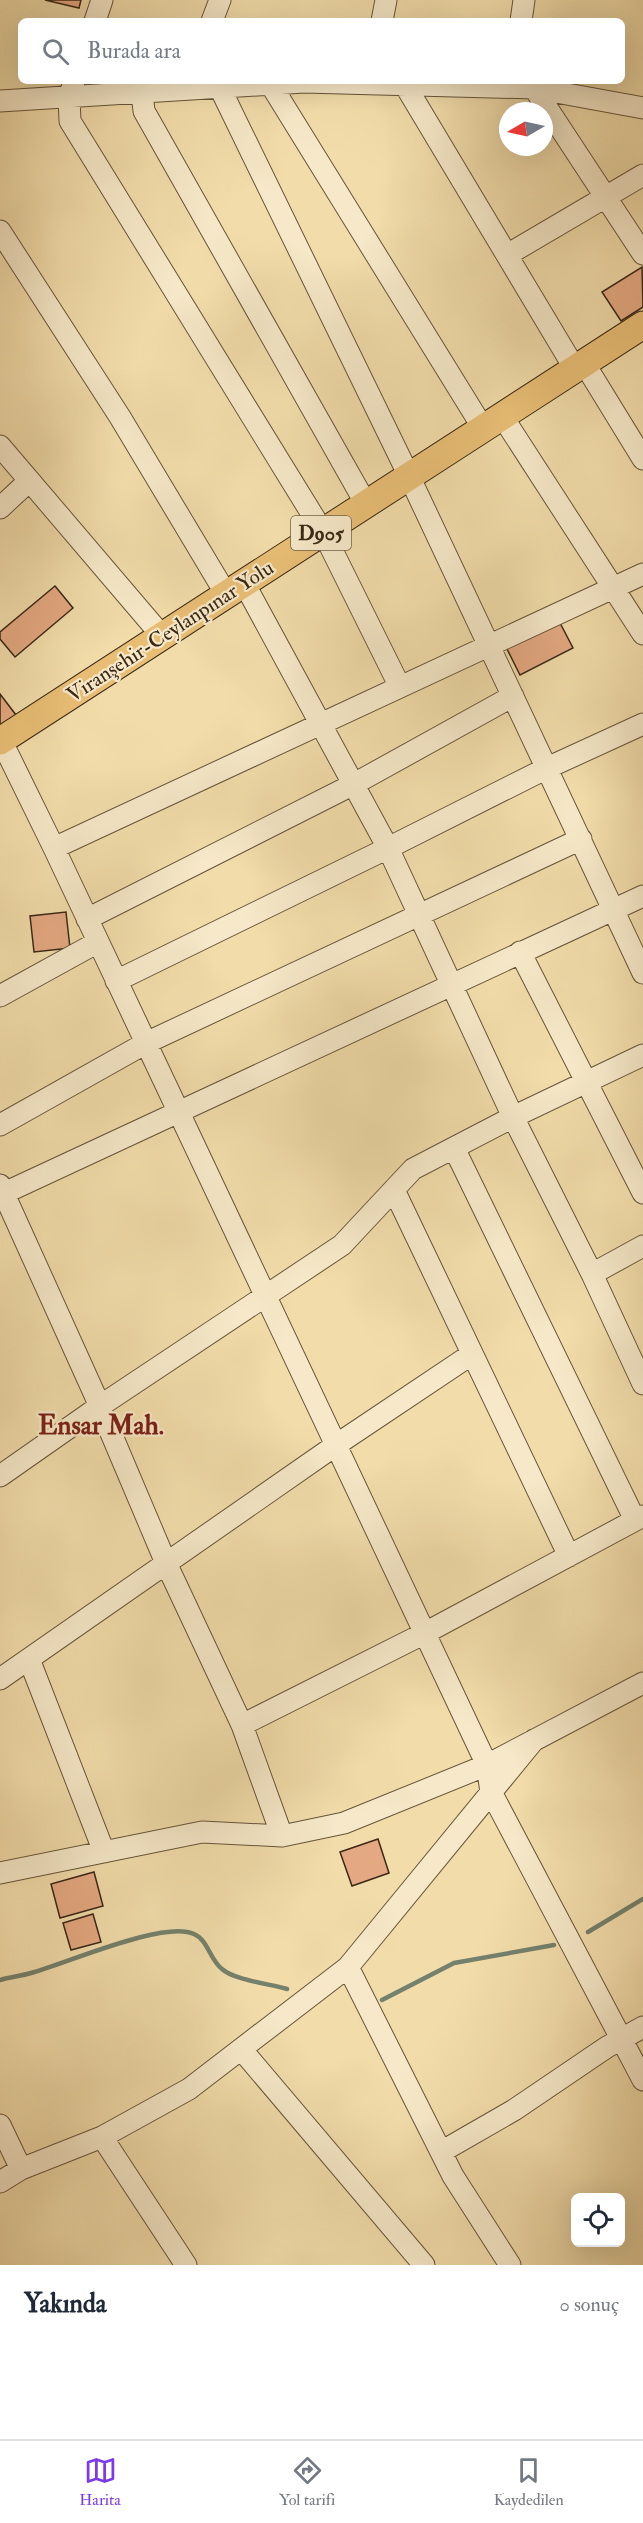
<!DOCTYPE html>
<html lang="tr">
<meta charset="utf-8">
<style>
:root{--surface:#fff;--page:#f2f2f3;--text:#1f2937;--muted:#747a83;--line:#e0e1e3;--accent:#7c3aed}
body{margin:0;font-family:"IM FELL Double Pica",serif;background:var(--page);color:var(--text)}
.controls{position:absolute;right:18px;bottom:18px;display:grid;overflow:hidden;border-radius:9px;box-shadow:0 6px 24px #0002}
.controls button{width:54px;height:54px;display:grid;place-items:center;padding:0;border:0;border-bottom:2px solid var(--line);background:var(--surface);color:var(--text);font:30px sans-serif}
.compass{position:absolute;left:499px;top:102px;width:54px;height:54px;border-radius:50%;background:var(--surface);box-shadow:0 6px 24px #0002;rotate:261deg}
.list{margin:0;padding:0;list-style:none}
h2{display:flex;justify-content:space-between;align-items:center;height:78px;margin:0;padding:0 24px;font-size:26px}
h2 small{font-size:20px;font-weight:400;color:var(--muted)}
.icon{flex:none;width:33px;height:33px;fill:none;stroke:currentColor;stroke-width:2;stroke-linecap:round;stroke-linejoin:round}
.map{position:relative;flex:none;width:643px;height:2265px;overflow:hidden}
.search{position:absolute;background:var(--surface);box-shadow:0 6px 24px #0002;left:18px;right:18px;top:18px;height:66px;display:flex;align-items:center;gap:15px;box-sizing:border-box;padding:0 21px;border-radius:9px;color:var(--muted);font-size:22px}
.sheet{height:174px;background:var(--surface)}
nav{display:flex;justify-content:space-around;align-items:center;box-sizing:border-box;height:84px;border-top:2px solid var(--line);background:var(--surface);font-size:16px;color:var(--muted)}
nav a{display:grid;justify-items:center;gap:3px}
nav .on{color:var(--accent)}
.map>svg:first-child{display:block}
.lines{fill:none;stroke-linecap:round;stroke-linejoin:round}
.stream{stroke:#74816c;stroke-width:4.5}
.building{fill:#e4a982;stroke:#392815;stroke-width:1.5}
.minor-casing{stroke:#67553a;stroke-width:23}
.major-casing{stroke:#392815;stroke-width:29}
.minor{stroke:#f6e8c8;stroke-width:21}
.major{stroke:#e8be75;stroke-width:27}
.labels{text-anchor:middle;stroke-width:4.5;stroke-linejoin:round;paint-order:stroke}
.shield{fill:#f6e8c8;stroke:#72624b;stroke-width:1.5}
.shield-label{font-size:20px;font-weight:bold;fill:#392815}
.street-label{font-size:21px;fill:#392815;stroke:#f6e8c8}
.district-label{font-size:27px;font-weight:bold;fill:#7a1f14;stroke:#f6e8c8}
</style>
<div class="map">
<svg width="643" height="2265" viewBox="0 0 643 2265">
<rect width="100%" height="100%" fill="#f1dcaa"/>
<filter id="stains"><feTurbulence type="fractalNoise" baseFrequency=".00333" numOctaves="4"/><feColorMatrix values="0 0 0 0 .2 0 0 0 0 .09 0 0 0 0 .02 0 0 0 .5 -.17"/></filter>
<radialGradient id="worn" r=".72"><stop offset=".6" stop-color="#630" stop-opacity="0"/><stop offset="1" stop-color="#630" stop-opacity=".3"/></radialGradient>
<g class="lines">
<path class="stream" d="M588,1932L643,1899
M0,1980C10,1977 21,1976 31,1973C65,1964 164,1920 194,1934C208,1940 210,1960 222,1969C234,1980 270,1984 287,1989
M382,2000L454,1963L554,1945"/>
</g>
<path class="building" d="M45,0H81L79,8Z
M642,267L643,307L621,321L602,292Z
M55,586L73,608L15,657L0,639V632Z
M559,621L573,648L520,675L506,647Z
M0,694L16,715L0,728Z
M66,912L70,948L34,952L30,916Z
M378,1839L389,1873L352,1886L340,1852Z
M94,1872L103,1906L60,1918L51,1884Z
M93,1914L101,1942L71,1950L63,1923Z"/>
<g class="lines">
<defs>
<path id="minor" d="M95,21L102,0
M212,21L220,0
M382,21L386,0
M521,21L524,0
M74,81L69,98L70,121L323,532L400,687
M271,85L483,428
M405,85L575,369
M220,88L409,476L643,973
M534,88L643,254
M142,93L144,111L366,504
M0,101L304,82L534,88L643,108
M0,231L120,417L226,594
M507,255L643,175
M584,363L643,459
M502,416L643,634
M0,446L162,636
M0,508L29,481
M244,583L388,848L513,1117L592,1274L643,1384
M1,740L54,848L487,1765L491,1792L643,2080
M54,848L643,574
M87,919L354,784L513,696
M520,952L643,1193
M116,981L388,848L547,768L643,724
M0,996L98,942
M0,1125L146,1043L581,839
M454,1148L635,1520
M0,1185L94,1393L166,1563L242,1725L282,1836
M394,1190L569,1556
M0,1195L643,896
M592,1274L643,1246
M0,1476L100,1406L342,1245L413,1169L513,1117L643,1055
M29,1659L104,1852
M0,1679L336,1445L472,1354
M242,1725L425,1633L643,1516
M0,1873L202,1832L282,1836L344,1823L487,1765L643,1683
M348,1967L453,2176L510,2265
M241,2049L424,2265
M0,2125L21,2169
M102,2137L186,2265
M441,2152L514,2110L607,2047L643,2027
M0,2182L21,2169L102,2137L189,2089L348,1967L534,1740"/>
<path id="major" d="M0,741L643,325"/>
</defs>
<use href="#minor" class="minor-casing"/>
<use href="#major" class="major-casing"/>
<use href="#minor" class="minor"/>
<use href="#major" class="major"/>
</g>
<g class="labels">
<rect class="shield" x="291" y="516" width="60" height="34" rx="4.5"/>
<g class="shield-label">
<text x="321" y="540">D905</text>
</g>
<g class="street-label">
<text transform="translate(170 631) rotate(-33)" y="7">Viranşehir-Ceylanpınar Yolu</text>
</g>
<g class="district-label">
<text x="101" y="1434">Ensar Mah.</text>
</g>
</g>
<rect width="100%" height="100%" filter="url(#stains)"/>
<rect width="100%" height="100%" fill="url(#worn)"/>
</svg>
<div class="controls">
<button><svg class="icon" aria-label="locate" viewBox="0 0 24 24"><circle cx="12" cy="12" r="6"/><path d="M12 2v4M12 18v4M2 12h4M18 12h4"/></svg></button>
</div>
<svg class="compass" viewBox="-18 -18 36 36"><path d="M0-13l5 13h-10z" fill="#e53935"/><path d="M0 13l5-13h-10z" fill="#747a83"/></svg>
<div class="search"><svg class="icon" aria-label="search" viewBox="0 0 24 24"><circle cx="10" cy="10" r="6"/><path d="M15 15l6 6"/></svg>Burada ara</div>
</div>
<section class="sheet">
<h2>Yakında<small>0 sonuç</small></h2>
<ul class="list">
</ul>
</section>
<nav>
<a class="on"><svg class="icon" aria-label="map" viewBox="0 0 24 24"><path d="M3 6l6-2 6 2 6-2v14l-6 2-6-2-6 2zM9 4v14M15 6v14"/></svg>Harita</a>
<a><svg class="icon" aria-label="directions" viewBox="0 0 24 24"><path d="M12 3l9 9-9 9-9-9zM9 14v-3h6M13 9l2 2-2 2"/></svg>Yol tarifi</a>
<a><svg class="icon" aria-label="saved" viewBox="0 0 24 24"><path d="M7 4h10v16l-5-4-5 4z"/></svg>Kaydedilen</a>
</nav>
